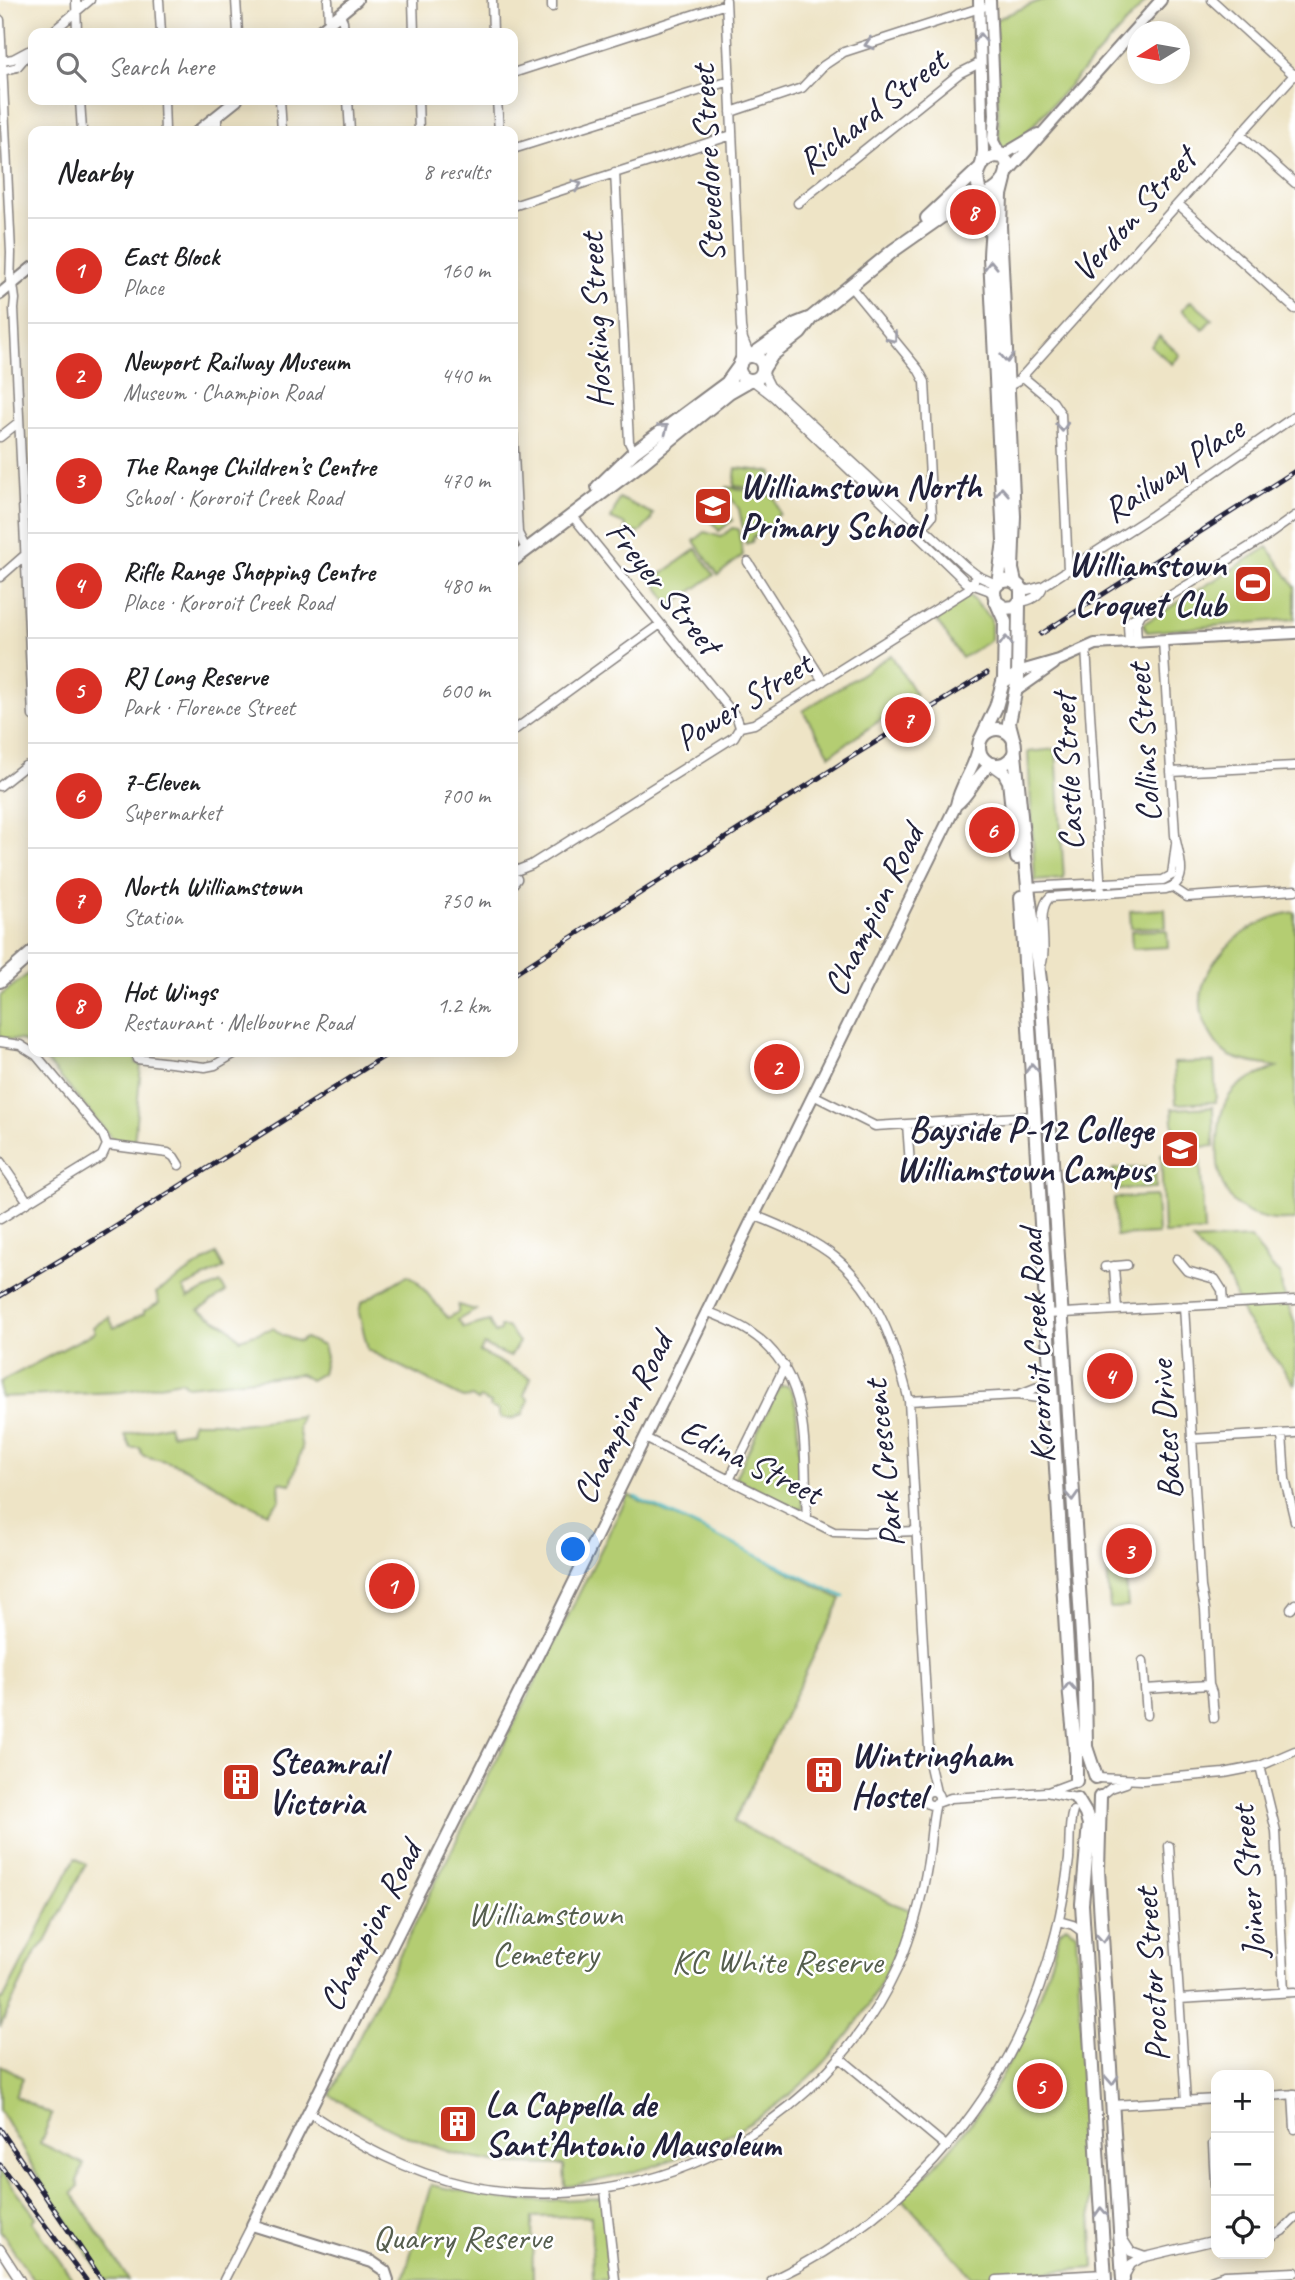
<!DOCTYPE html>
<meta charset="utf-8">
<style>
:root{--surface:#fff;--page:#f2f2f2;--text:#202124;--muted:#757577;--line:#e0e0e0;--accent:#d93025}
body{margin:0;font-family:Caveat,sans-serif;background:var(--page);color:var(--text)}
.controls{position:absolute;right:21px;bottom:21px;display:grid;overflow:hidden;border-radius:14px;box-shadow:0 4px 18px #0003}
.controls button{width:63px;height:63px;display:grid;place-items:center;padding:0;border:0;border-bottom:2px solid var(--line);background:var(--surface);color:var(--text);font:35px sans-serif}
.compass{position:absolute;left:1127px;top:21px;width:63px;height:63px;border-radius:50%;background:var(--surface);box-shadow:0 4px 18px #0003;rotate:259deg}
.you{position:absolute;left:574px;top:1550px;width:24px;height:24px;margin:-18px;border:5px solid #fff;border-radius:50%;background:#1a73e8;box-shadow:0 0 0 10px #1a73e833}
.badge{display:grid;place-items:center;width:46px;height:46px;border-radius:50%;background:var(--accent);color:#fff;font-size:23px;font-weight:700}
.pin{position:absolute;translate:-50% -50%;border:4px solid #fff;box-shadow:0 2px 7px #0006}
.list{margin:0;padding:0;list-style:none}
h2{display:flex;justify-content:space-between;align-items:center;height:91px;margin:0;padding:0 28px;font-size:30px}
h2 small{font-size:23px;font-weight:400;color:var(--muted)}
.list li{display:grid;grid-template-columns:46px 1fr auto;gap:21px;align-items:center;box-sizing:border-box;height:105px;padding:0 28px;border-top:2px solid var(--line)}
.list b{display:block;font-size:26px;white-space:nowrap}
.list p{margin:0;font-size:23px;white-space:nowrap;color:var(--muted)}
.list em{font-size:23px;font-style:normal;color:var(--muted)}
.icon{flex:none;width:38px;height:38px;fill:none;stroke:currentColor;stroke-width:2;stroke-linecap:round;stroke-linejoin:round}
.map{position:relative;flex:none;width:1295px;height:2280px;overflow:hidden}
.search{position:absolute;background:var(--surface);box-shadow:0 4px 18px #0003;left:28px;top:28px;width:490px;height:77px;display:flex;align-items:center;gap:18px;box-sizing:border-box;padding:0 24px;border-radius:14px;color:var(--muted);font-size:26px}
.panel{position:absolute;background:var(--surface);box-shadow:0 4px 18px #0003;left:28px;top:126px;width:490px;height:931px;border-radius:14px}
.map>svg:first-child{display:block}
.green{fill:#b4cd72;stroke:#6b7856;stroke-width:2}
.lines{fill:none;stroke-linecap:round;stroke-linejoin:round}
.stream{stroke:#48b7bf;stroke-width:2.5}
.minor-casing{stroke:#888380;stroke-width:11}
.tertiary-casing{stroke:#888380;stroke-width:14}
.primary-casing{stroke:#888380;stroke-width:16}
.minor{stroke:#fff;stroke-width:8}
.tertiary{stroke:#fff;stroke-width:10}
.primary{stroke:#fff;stroke-width:12}
.rail-casing{stroke:#22223b;stroke-width:5}
.rail{stroke:#fff;stroke-width:2.5;stroke-dasharray:8;stroke-linecap:butt}
.oneway{stroke:#9c9ca7}
.labels{text-anchor:middle;stroke-width:5;stroke-linejoin:round;paint-order:stroke}
.street-label{font-size:35px;fill:#22223b;stroke:#fff}
.poi-label{font-size:35px;font-weight:bold;fill:#22223b;stroke:#fff;text-anchor:start}
.park-label{font-size:35px;fill:#555e4e;stroke:#fff}
</style>
<div class="map">
<svg width="1295" height="2280" viewBox="0 0 1295 2280">
<rect width="100%" height="100%" fill="#fff"/>
<filter id="ink" filterUnits="userSpaceOnUse"><feTurbulence type="fractalNoise" baseFrequency=".0143" numOctaves="2"/><feDisplacementMap in="SourceGraphic" scale="14" xChannelSelector="R" yChannelSelector="G"/><feConvolveMatrix kernelMatrix="1 2 1 2 8 2 1 2 1" color-interpolation-filters="sRGB"/></filter>
<filter id="wash" filterUnits="userSpaceOnUse"><feTurbulence type="fractalNoise" baseFrequency=".00686" numOctaves="4" result="noise"/><feDisplacementMap in="SourceGraphic" scale="28" xChannelSelector="R" yChannelSelector="G"/><feGaussianBlur stdDeviation="1.57" result="paint"/><feColorMatrix in="noise" values="0 0 0 0 0 0 0 0 0 0 0 0 0 0 0 0 0 1.4 0 .05"/><feComposite in="paint" operator="in"/></filter>
<g filter="url(#wash)">
<rect width="100%" height="100%" fill="#eee4c6"/>
<path class="green" d="M1041,0H1147L1020,140L1002,149L999,144L995,20Z
M1191,301L1212,319L1203,329L1182,310Z
M1159,336L1180,355L1172,364L1151,346Z
M736,468L772,472L770,490L734,486Z
M727,487L767,494L775,498L780,514L774,518L772,526L757,534L756,537L753,536L752,542L746,544L739,509L726,491Z
M712,494L733,520L719,531L699,505Z
M619,498L653,514L650,522L639,533L625,530L626,525L611,519Z
M732,528L738,529L743,555L718,575L694,541L705,532L721,537Z
M1268,547L1295,587V619L1147,632L1143,624Z
M696,549L714,575L671,606L653,580Z
M969,595L991,619V640L962,658L935,618Z
M891,655L916,695L830,755L803,711Z
M1056,749L1064,879L1035,881L1028,752Z
M1165,909L1166,927L1131,928L1130,911Z
M1295,912V1220C1286,1220 1276,1221 1268,1219C1225,1211 1215,1179 1218,1141C1219,1122 1221,1104 1234,1090C1245,1078 1264,1074 1277,1067C1262,1064 1245,1063 1230,1056C1219,1050 1212,1038 1207,1027C1180,974 1247,917 1295,912Z
M1167,930L1168,947L1132,949L1131,931Z
M33,970V1047L20,1040L0,1039V996Z
M39,1052H142V1054H137L136,1063L141,1065L134,1144L114,1141Z
M1214,1062L1216,1102L1176,1104L1174,1063Z
M1213,1107L1214,1146L1175,1148L1172,1109Z
M1200,1153L1204,1232L1164,1234L1161,1154Z
M1155,1167L1156,1188L1114,1190L1113,1169Z
M1156,1196L1158,1234L1116,1236L1114,1198Z
M1251,1238L1270,1265L1280,1274L1282,1289L1295,1324V1385L1244,1317L1230,1282L1225,1274L1193,1241Z
M216,1254L224,1268L183,1288L188,1298L221,1283L226,1292L199,1310L230,1328L240,1339L273,1328L282,1335L299,1342L305,1338L323,1346L326,1357L322,1373L310,1380L300,1374L187,1386L181,1381L121,1392L0,1397V1382L95,1332L93,1327L109,1317L114,1328L144,1314V1311L159,1303L156,1293Z
M408,1275L415,1279L448,1318L458,1312V1305L476,1310L458,1320L464,1328L489,1321L495,1333L500,1331V1327H507L519,1342L510,1357L484,1345L480,1352L531,1378L524,1395L529,1400L523,1414L512,1419L500,1417L498,1410L490,1407L491,1403L480,1398L478,1401L472,1397L463,1398L368,1350L359,1313L361,1303Z
M782,1386H788L793,1393L796,1407L803,1508L797,1510L735,1478L778,1389Z
M301,1416L298,1427L302,1448L291,1484L279,1482L280,1500L268,1513C237,1499 210,1480 180,1466C168,1461 154,1459 142,1455L140,1448H131L125,1435L168,1425L171,1434L190,1431L192,1422H221L233,1425Z
M628,1495L750,1552L841,1599L734,1822L892,1903L913,1911C899,1944 886,1977 867,2007C797,2118 690,2166 565,2187L564,2165C540,2164 517,2165 494,2162C434,2153 380,2126 330,2095Z
M1117,1553L1118,1581H1126L1128,1607L1110,1608L1106,1554Z
M75,1858L86,1864L46,1942L36,1952L0,2027V1999L3,2000Z
M1066,1926L1076,1933L1094,2268L972,2277L902,2198C988,2119 1029,2042 1060,1931Z
M0,2065L23,2078L15,2096L52,2115L40,2143L84,2164L77,2181L79,2186L72,2193L129,2280H105L43,2185L0,2110Z
M0,2170L36,2217L32,2221L73,2280H33L0,2230Z
M431,2185L503,2200L537,2201L602,2198L609,2280H593L591,2216L532,2217L533,2280H403Z"/>
<g class="lines">
<path class="stream" d="M635,1497L844,1597"/>
</g>
</g>
<g filter="url(#ink)">
<g class="lines">
<defs>
<path id="minor" d="M76,0L77,33
M159,0L161,33
M236,0L238,33
M328,0L329,23
M413,0L414,33
M492,0L493,33
M552,0V7
M726,0L741,327L743,339L750,356
M1212,0L1295,76
M340,15L343,21L344,33
M0,20L11,253L10,286
M51,33L90,0
M2,61L13,59L28,51
M3,71L17,67L32,49
M513,73L726,4
M80,100L82,131
M164,100L165,131
M280,100L282,131
M348,100L350,131
M418,100L419,131
M497,100L499,131
M731,112L802,88L823,66L844,52L983,7
M217,116V131
M1240,134L1295,183
M513,149L730,81
M615,172L629,442L634,452
M798,203L960,73L980,63
M1178,204L1295,309
M513,206L732,135
M13,284L15,299L14,309L33,716
M850,286L918,369L925,382L932,516L921,529
M740,336V363
M762,370L770,386L782,397L965,566L978,576L998,585
M1022,376L1053,402L1061,414L1068,570
M752,380L774,397L966,582L988,590L994,594
M1009,386L1018,381L1295,74
M513,434L518,533L526,549
M0,437L19,422
M571,514L737,718L740,727
M748,562L823,681
M0,577L33,548
M1021,588L1028,590L1043,586
M1020,602C1030,601 1040,596 1043,586L1153,515L1295,416
M1129,642L1128,625L1131,620L1267,536L1295,516
M1137,642L1136,623L1140,616
M1086,648L1101,893
M740,727L754,724L967,590L974,581
M513,731L659,625
M1171,772L1295,766
M0,786L25,766L33,764
M513,872L531,865L734,737L740,727
M1172,875L1176,844
M513,884L517,879L513,872
M1028,887L1163,880L1172,875
M1172,887L1187,897L1295,890
M1040,968C1050,947 1034,912 1050,897L1166,889C1192,882 1177,853 1175,835L1163,640
M0,1042L20,1045L36,1055L103,1135L107,1145L102,1156L0,1219
M137,1059L205,1067L215,1065L237,1052
M813,1095L875,1126L1035,1116
M907,1124L911,1178
M107,1145L168,1153L174,1157L179,1165
M0,1161L28,1202
M754,1215C782,1227 812,1238 836,1258C879,1294 896,1349 909,1401L930,1766L936,1792
M1177,1259L1187,1271L1215,1279L1222,1290L1223,1304
M1114,1266L1117,1310
M1105,1267L1127,1265
M1184,1306L1201,1587L1205,1609L1209,1685L1212,1693L1214,1718
M706,1311C721,1317 737,1323 750,1332C814,1374 803,1451 807,1518
M1047,1314L1295,1300
M1020,1394L1051,1382
M909,1401L1017,1395L1052,1400
M1282,1434L1285,1479L1295,1521
M645,1438L834,1532L863,1533L917,1531
M1192,1439L1295,1433
M729,1480L785,1366
M1291,1609L1295,1604
M1143,1661L1147,1715
M1145,1689L1209,1685
M1260,1766L1276,1831L1284,1992
M1097,1778L1143,1780L1224,1773L1260,1766L1295,1751
M925 1798a7 7 0 1 1 14 0a7 7 0 1 1-14 0Z
M1048,1792L1075,1782
M1101,1796L1111,1788L1126,1783
M937,1803L951,1798L1046,1792L1076,1798
M1169,1846L1186,2101
M1059,1921L1073,1925L1084,1933
M1179,1999L1295,1992
M839,2057L947,2147
M1293,2094L1295,2129
M1269,2096L1295,2094
M1113,2105L1216,2099
M308,2112C356,2144 407,2172 465,2185C641,2223 823,2130 898,1967C913,1933 922,1898 928,1861C931,1841 931,1822 936,1803
M1213,2144L1216,2204
M605,2190L615,2280
M1122,2238L1131,2252L1145,2257
M1269,2238L1282,2231L1295,2218
M0,2249L20,2280
M1125,2275L1131,2264L1141,2258L1216,2240
M224,2280L252,2225
M772,2280C914,2213 1019,2085 1056,1932C1062,1908 1066,1884 1069,1859C1070,1843 1068,1826 1073,1811
M997,2280L1104,2274
M1211,2280L1225,2275L1295,2272"/>
<path id="tertiary" d="M979,0L983,151L981,166
M990,0L995,115L993,141L1001,156
M317,33L357,0
M198,131L237,100
M1001,156L1038,134
M1006,174L1161,0
M0,294L33,267
M1003,683L1021,671L1059,660L1095,644L1295,633
M1017,690L1054,664
M956,805C971,795 974,776 992,764
M388,2280L385,2271L372,2262L252,2225L540,1651L956,805C960,783 976,767 979,744"/>
<path id="primary" d="M996,156L1003,157L1007,162C1009,178 999,192 982,195C973,180 978,160 996,156Z
M1005,179L1001,195L1000,226L1014,516L1012,569L1015,582
M982,195C997,209 990,239 990,257L1004,541L998,584
M927,218L979,169
M751,356L796,324L811,318
M739 368a12 12 0 1 1 24 0a12 12 0 1 1-24 0Z
M763,369L772,355L800,333L811,318L894,250L961,203L981,194
M598,487L634,452L727,383L740,365
M513,560L643,462L729,392L750,380
M979 747a18 18 0 1 1 36 0a18 18 0 1 1-36 0Z
M980,741L996,707L1004,678L1005,622C1002,610 982,586 1005,581C1012,579 1016,583 1021,588V600L1015,607L1005,608L995,601
M1014,742L1009,723L1018,678L1019,603
M1014,744L1028,887L1041,988L1085,1683L1086,1747L1096,1777
M993,764L1004,772L1009,781L1017,858
M1021,897L1070,1696L1076,1755V1781
M0,981L33,952
M1100,1797L1098,1870L1123,2280
M1077,1799L1086,1814L1089,1824L1082,1904L1105,2280"/>
</defs>
<use href="#minor" class="minor-casing"/>
<use href="#tertiary" class="tertiary-casing"/>
<use href="#primary" class="primary-casing"/>
<use href="#minor" class="minor"/>
<use href="#tertiary" class="tertiary"/>
<use href="#primary" class="primary"/>
<defs>
<path id="rail" d="M1041,634L1295,471
M513,975L845,761L987,673
M0,1296L104,1234L391,1052
M0,2129L102,2280
M0,2165L86,2280"/>
</defs>
<use href="#rail" class="rail-casing"/>
<use href="#rail" class="rail"/>
</g>
<defs><path id="oneway-chevron" d="M-2-3.5L2.5 0L-2 3.5" fill="none" stroke-width="1.6" stroke-linecap="round" stroke-linejoin="round" transform="scale(1.75)"/></defs>
<g class="oneway">
<use href="#oneway-chevron" transform="translate(980 38) rotate(-91)"/>
<use href="#oneway-chevron" transform="translate(869 44) rotate(162)"/>
<use href="#oneway-chevron" transform="translate(577 185) rotate(-18)"/>
<use href="#oneway-chevron" transform="translate(991 265) rotate(-92)"/>
<use href="#oneway-chevron" transform="translate(893 338) rotate(51)"/>
<use href="#oneway-chevron" transform="translate(1007 358) rotate(87)"/>
<use href="#oneway-chevron" transform="translate(1062 427) rotate(86)"/>
<use href="#oneway-chevron" transform="translate(664 428) rotate(-38)"/>
<use href="#oneway-chevron" transform="translate(1002 492) rotate(-93)"/>
<use href="#oneway-chevron" transform="translate(1006 641) rotate(-91)"/>
<use href="#oneway-chevron" transform="translate(1032 1068) rotate(-93)"/>
<use href="#oneway-chevron" transform="translate(1072 1496) rotate(87)"/>
<use href="#oneway-chevron" transform="translate(1069 1687) rotate(-93)"/>
<use href="#oneway-chevron" transform="translate(1103 1938) rotate(86)"/>
<use href="#oneway-chevron" transform="translate(1112 2080) rotate(87)"/>
<use href="#oneway-chevron" transform="translate(1101 2212) rotate(-93)"/>
</g>
</g>
<defs>
<symbol id="school-square" viewBox="-11 -11 22 22"><rect x="-9" y="-9" width="18" height="18" rx="4" fill="#c8321e" stroke="#fff"/><path d="M0-5L7-2L0 1L-7-2ZM-4 1L0 2.5L4 1V4Q0 6-4 4Z" fill="#fff"/></symbol>
<symbol id="stadium-square" viewBox="-11 -11 22 22"><rect x="-9" y="-9" width="18" height="18" rx="4" fill="#c8321e" stroke="#fff"/><path d="M0-5a6.5 5 0 1 0 0 10a6.5 5 0 1 0 0-10ZM-3.5-1.8h7v3.6h-7Z" fill="#fff"/></symbol>
<symbol id="building-square" viewBox="-11 -11 22 22"><rect x="-9" y="-9" width="18" height="18" rx="4" fill="#c8321e" stroke="#fff"/><path d="M-4-6H4V6H1V3H-1V6H-4ZM-2.5-4.3h1.7v1.8h-1.7ZM.8-4.3h1.7v1.8H.8ZM-2.5-1h1.7V.8h-1.7ZM.8-1h1.7V.8H.8Z" fill="#fff"/></symbol>
</defs>
<g fill-rule="evenodd">
<use href="#school-square" x="691" y="484" width="44" height="44"/>
<use href="#stadium-square" x="1231" y="562" width="44" height="44"/>
<use href="#school-square" x="1158" y="1127" width="44" height="44"/>
<use href="#building-square" x="802" y="1753" width="44" height="44"/>
<use href="#building-square" x="219" y="1760" width="44" height="44"/>
<use href="#building-square" x="436" y="2102" width="44" height="44"/>
</g>
<g class="labels">
<g class="street-label">
<text transform="translate(872 111) rotate(-38)" y="12">Richard Street</text>
<text transform="translate(707 164) rotate(-93)" y="12">Stevedore Street</text>
<text transform="translate(1133 214) rotate(-48)" y="12">Verdon Street</text>
<text transform="translate(595 321) rotate(-93)" y="12">Hosking Street</text>
<text transform="translate(1173 469) rotate(-34)" y="12">Railway Place</text>
<text transform="translate(664 587) rotate(51)" y="12">Freyer Street</text>
<text transform="translate(743 701) rotate(-32)" y="12">Power Street</text>
<text transform="translate(1143 743) rotate(-94)" y="12">Collins Street</text>
<text transform="translate(1067 772) rotate(-93)" y="12">Castle Street</text>
<text transform="translate(873 910) rotate(-64)" y="12">Champion Road</text>
<text transform="translate(1036 1346) rotate(-93)" y="12">Kororoit Creek Road</text>
<text transform="translate(622 1418) rotate(-64)" y="12">Champion Road</text>
<text transform="translate(1165 1430) rotate(-94)" y="12">Bates Drive</text>
<text transform="translate(751 1461) rotate(26)" y="12">Edina Street</text>
<text transform="translate(883 1464) rotate(-96)" y="12">Park Crescent</text>
<text transform="translate(1248 1882) rotate(-95)" y="12">Joiner Street</text>
<text transform="translate(370 1926) rotate(-63)" y="12">Champion Road</text>
<text transform="translate(1151 1975) rotate(-94)" y="12">Proctor Street</text>
</g>
<g class="poi-label">
<text x="740" y="498">Williamstown North<tspan x="740" dy="40">Primary School</tspan></text>
<text x="1226" y="576" text-anchor="end">Williamstown<tspan x="1226" dy="40">Croquet Club</tspan></text>
<text x="1153" y="1141" text-anchor="end">Bayside P-12 College<tspan x="1153" dy="40">Williamstown Campus</tspan></text>
<text x="851" y="1767">Wintringham<tspan x="851" dy="40">Hostel</tspan></text>
<text x="268" y="1774">Steamrail<tspan x="268" dy="40">Victoria</tspan></text>
<text x="485" y="2116">La Cappella de<tspan x="485" dy="40">Sant’Antonio Mausoleum</tspan></text>
</g>
<g class="park-label">
<text x="545" y="1925">Williamstown<tspan x="545" dy="40">Cemetery</tspan></text>
<text x="777" y="1973">KC White Reserve</text>
<text x="462" y="2249">Quarry Reserve</text>
</g>
</g>
</svg>
<div class="controls">
<button>+</button>
<button>−</button>
<button><svg class="icon" aria-label="locate" viewBox="0 0 24 24"><circle cx="12" cy="12" r="6"/><path d="M12 2v4M12 18v4M2 12h4M18 12h4"/></svg></button>
</div>
<svg class="compass" viewBox="-18 -18 36 36"><path d="M0-13l5 13h-10z" fill="#e53935"/><path d="M0 13l5-13h-10z" fill="#757577"/></svg>
<div class="you"></div>
<div class="pin badge" style="left:392px;top:1586px">1</div>
<div class="pin badge" style="left:777px;top:1067px">2</div>
<div class="pin badge" style="left:1129px;top:1551px">3</div>
<div class="pin badge" style="left:1110px;top:1376px">4</div>
<div class="pin badge" style="left:1040px;top:2086px">5</div>
<div class="pin badge" style="left:992px;top:830px">6</div>
<div class="pin badge" style="left:908px;top:720px">7</div>
<div class="pin badge" style="left:973px;top:212px">8</div>
<div class="search"><svg class="icon" aria-label="search" viewBox="0 0 24 24"><circle cx="10" cy="10" r="6"/><path d="M15 15l6 6"/></svg>Search here</div>
<section class="panel">
<h2>Nearby<small>8 results</small></h2>
<ul class="list">
<li><span class="badge">1</span><div><b>East Block</b><p>Place</p></div><em>160 m</em></li>
<li><span class="badge">2</span><div><b>Newport Railway Museum</b><p>Museum · Champion Road</p></div><em>440 m</em></li>
<li><span class="badge">3</span><div><b>The Range Children’s Centre</b><p>School · Kororoit Creek Road</p></div><em>470 m</em></li>
<li><span class="badge">4</span><div><b>Rifle Range Shopping Centre</b><p>Place · Kororoit Creek Road</p></div><em>480 m</em></li>
<li><span class="badge">5</span><div><b>RJ Long Reserve</b><p>Park · Florence Street</p></div><em>600 m</em></li>
<li><span class="badge">6</span><div><b>7-Eleven</b><p>Supermarket</p></div><em>700 m</em></li>
<li><span class="badge">7</span><div><b>North Williamstown</b><p>Station</p></div><em>750 m</em></li>
<li><span class="badge">8</span><div><b>Hot Wings</b><p>Restaurant · Melbourne Road</p></div><em>1.2 km</em></li>
</ul>
</section>
</div>
